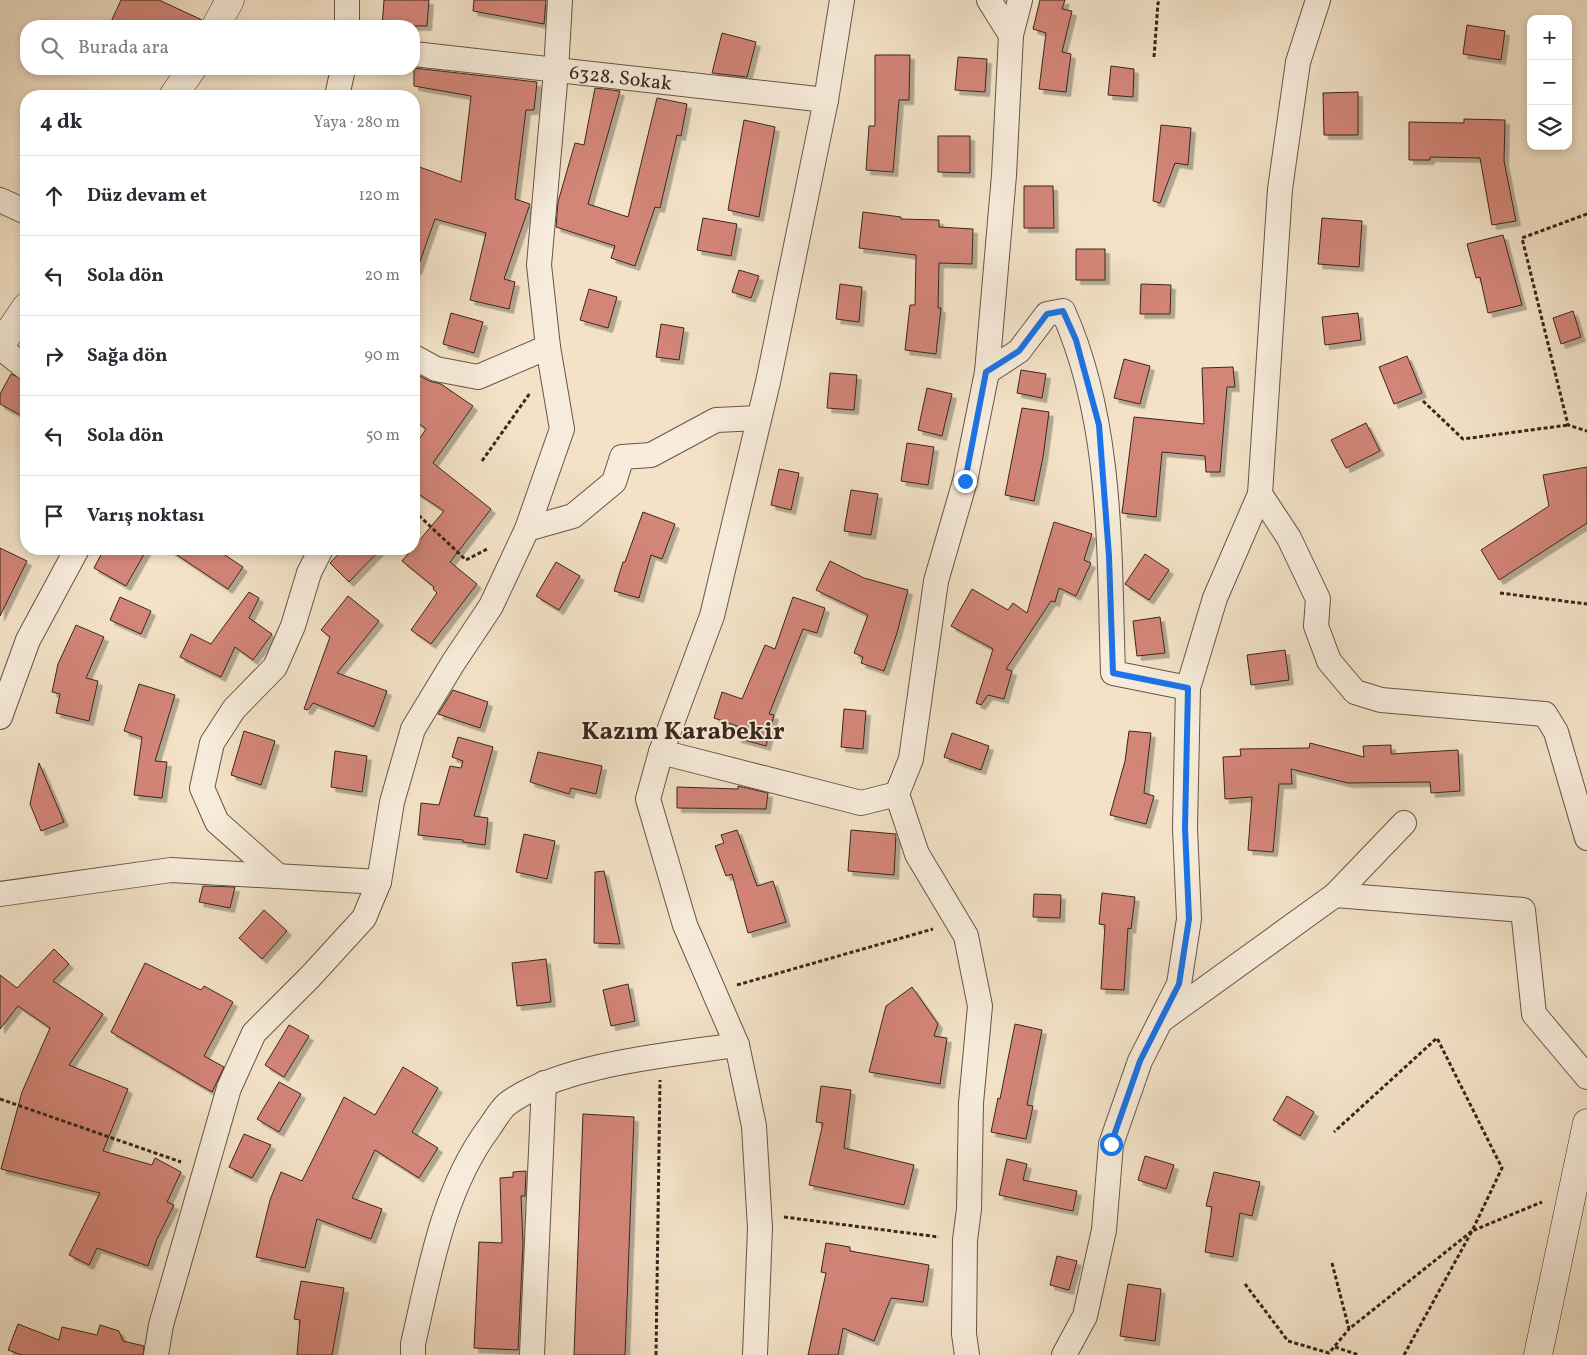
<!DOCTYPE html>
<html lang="tr">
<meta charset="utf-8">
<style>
:root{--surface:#fff;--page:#f7f7f7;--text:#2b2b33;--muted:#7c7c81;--line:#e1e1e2}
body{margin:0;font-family:Vollkorn,serif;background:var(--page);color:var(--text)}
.controls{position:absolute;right:15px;top:15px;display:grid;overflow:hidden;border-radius:10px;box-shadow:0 2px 8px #0003}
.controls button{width:45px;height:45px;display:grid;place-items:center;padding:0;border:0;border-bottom:1px solid var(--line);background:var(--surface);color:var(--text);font:25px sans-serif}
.stop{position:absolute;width:15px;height:15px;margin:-11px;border:4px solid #1a73e8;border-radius:50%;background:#fff}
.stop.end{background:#1a73e8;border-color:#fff;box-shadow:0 1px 5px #0008}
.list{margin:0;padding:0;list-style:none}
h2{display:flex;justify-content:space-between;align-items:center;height:65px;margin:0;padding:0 20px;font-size:21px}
h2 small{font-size:16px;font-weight:400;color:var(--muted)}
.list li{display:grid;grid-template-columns:32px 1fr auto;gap:15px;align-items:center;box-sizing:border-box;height:80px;padding:0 20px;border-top:1px solid var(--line)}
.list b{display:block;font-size:19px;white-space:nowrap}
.list em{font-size:16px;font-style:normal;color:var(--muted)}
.icon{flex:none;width:28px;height:28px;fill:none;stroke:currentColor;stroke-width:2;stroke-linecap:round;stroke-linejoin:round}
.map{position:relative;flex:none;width:1587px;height:1355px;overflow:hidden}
.search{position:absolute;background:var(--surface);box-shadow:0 2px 8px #0003;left:20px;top:20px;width:400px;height:55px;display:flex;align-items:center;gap:12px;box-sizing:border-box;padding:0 18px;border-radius:20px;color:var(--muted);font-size:19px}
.panel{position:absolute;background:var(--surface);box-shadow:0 2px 8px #0003;left:20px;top:90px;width:400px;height:465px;border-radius:20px}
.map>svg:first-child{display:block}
.building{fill:#d38578;stroke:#3a261b;filter:url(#shadow)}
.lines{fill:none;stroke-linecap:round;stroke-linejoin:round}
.street-casing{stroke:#685546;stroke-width:26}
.secondary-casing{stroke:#3a261b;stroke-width:29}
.path{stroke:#3a261b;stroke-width:3;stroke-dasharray:4 2.5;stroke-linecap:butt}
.street{stroke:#f7ecdb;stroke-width:24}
.secondary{stroke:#f7ecdb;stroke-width:28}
.route{stroke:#1a73e8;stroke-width:6}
.labels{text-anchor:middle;stroke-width:4;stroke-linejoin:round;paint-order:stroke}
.street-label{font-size:20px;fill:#3a261b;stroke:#f7ecdb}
.district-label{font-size:25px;font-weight:bold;fill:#3a261b;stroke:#f7ecdb}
</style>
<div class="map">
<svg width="1587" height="1355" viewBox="0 0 1587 1355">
<defs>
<filter id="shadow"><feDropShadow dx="4.5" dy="4.5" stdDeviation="0" flood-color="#0004"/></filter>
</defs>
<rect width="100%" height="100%" fill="#f3e2c7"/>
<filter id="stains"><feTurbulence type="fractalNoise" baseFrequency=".004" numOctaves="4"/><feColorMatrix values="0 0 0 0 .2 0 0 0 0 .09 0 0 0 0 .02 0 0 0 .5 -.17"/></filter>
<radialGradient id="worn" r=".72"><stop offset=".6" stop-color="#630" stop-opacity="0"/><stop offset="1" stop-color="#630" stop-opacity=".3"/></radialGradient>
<path class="building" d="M121,0H159L202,20L200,26H141L133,24L132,26H109Z
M384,0H429L427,26H382Z
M474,0H546L544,24L473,11Z
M1040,0H1065L1062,9L1072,11L1062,52L1071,54L1066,92L1039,89L1046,33L1033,29Z
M1467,25L1505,31L1501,60L1463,54Z
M722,33L756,42L747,77L712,73Z
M875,55H910L909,100H899L893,172L866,170L869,126H875Z
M958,57L987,59L985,92L955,90Z
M1111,66L1134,69L1133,97L1108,95Z
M414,68L537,82L534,110H526L515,199L530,204L504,279L515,282L509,309L470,300L486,233L435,219L417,270H414V165L461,182L471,96L414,86Z
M595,88L620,91L588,204L628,217L657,98L687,104L681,136L677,135L660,208L655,207L635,266L611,258L615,246L556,227L558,202L575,143L584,145Z
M1358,92V135H1324L1323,93Z
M1464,119L1505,120L1504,161L1516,221L1492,225L1480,158L1430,157V160H1409V122L1464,123Z
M744,120L775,127L759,217L728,210Z
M1161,125L1191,128L1188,165L1175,163L1160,203L1153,201Z
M938,136H970V173L938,172Z
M1024,186H1053L1054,228H1024Z
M863,212L901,217V219L939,220V227L973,229L972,264L939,263L938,308H941L936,354L905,350L910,305H915L916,255L859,248Z
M703,218L737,224L731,256L697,250Z
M1322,218L1362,221L1359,267L1318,264Z
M1503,235L1522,305L1488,313L1480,277L1476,278L1467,244Z
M1076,249H1105V280H1076Z
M739,270L759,276L751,298L732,292Z
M840,284L862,287L859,322L836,319Z
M1141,284L1171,285L1170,314H1140Z
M589,289L617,297L608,328L580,320Z
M1573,311L1581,337L1561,344L1553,318Z
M451,313L483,322L474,353L443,344Z
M1358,313L1361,340L1325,345L1322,317Z
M661,324L684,328L679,360L656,357Z
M1407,356L1422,393L1394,404L1379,367Z
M1124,359L1150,366L1140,404L1114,398Z
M1233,367L1235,387H1227L1220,472H1206L1205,456L1162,452L1156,517L1122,513L1134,417L1204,424L1202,368Z
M1021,370L1046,374L1042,398L1017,393Z
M414,373L429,381L441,384L473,406L433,463L491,509L450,562L477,584L431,644L411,630L437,593L433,589L434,587L402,561L444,511L414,491V447L426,429L414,420Z
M830,373L857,375L854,410L827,408Z
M11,374L26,381V418L0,404V394Z
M927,388L952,394L942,436L918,430Z
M1022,408L1049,412L1043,457L1034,501L1005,495Z
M1366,423L1380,451L1346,468L1331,440Z
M907,443L934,447L928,485L901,481Z
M1587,467V523L1499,580L1481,550L1549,506L1543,475Z
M779,469L799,473L791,510L771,505Z
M851,490L878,494L871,535L844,531Z
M643,512L675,524L662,559L651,555L639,598L614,591L623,562H625Z
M1054,522L1092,534L1084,560L1091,563L1076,596L1059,588L1055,602L1051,601L1006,669L1012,671L1004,699L988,695L981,705L976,703L993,649L951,626L972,589L1008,610L1013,603L1027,613Z
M0,548L27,561L0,616Z
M104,549H147L126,586L94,568Z
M168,549H216L243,567L228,589Z
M343,549H381L349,582L330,563Z
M1145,554L1169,570L1149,600L1125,584Z
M830,561L864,578L908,590L897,633L884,671L861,663L863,657L854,653L868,615L816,590Z
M556,562L580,576L559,610L536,596Z
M249,592L259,598L249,618L272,634L253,660L235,647L221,677L180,657L191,634L211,644Z
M348,596L379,621L337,673L387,691L374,727L313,703L308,710L304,709L330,637L321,630Z
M120,597L151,611L141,634L110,620Z
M793,597L825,608L817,633L803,629L769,714L774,715L766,746L737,738L740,727L714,718L722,692L742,699L765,645L775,649Z
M1160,617L1165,653L1137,656L1133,621Z
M76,625L104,637L86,678L98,681L89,721L56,713L60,694L52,692L58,664Z
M1285,650L1289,680L1251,685L1247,655Z
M139,684L175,695L155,761L167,762L162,798L134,795L142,737L124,731Z
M453,690L488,702L480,728L438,714Z
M844,709L866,711L863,749L841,747Z
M244,731L275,741L261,785L231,775Z
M1129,731L1151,733L1144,793L1154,796L1146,824L1110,815L1125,761Z
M952,733L989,746L981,770L944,757Z
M458,737L493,747L474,816L488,818L485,845L463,842V840L418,835L421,803L439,805L450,766L461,768L463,761L452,757Z
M1310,743L1364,757L1363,746L1391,745V754L1458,750L1460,791L1431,793L1430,782L1348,783L1291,769L1292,784H1279L1273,852L1248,850L1252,797L1225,799L1223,757L1241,756L1240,749L1309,748Z
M335,751L367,756L362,792L331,787Z
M538,752L602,766L596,794L571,788L569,794L530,782Z
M39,763L64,822L41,831L30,804Z
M738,786L768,793L766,809L677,808V787L738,789Z
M737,830L757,886L773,881L786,922L748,933L732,874L726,876L715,846L724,843L721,835Z
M851,830L896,834L894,875L848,871Z
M524,834L555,841L547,879L516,872Z
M604,871L620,944L594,943L595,872Z
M203,886L235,887L230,908L199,902Z
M1102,893L1135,897L1131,929L1128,928L1124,990L1101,989L1105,925L1099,924Z
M1034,894L1061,895L1060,918L1033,917Z
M264,910L287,931L262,959L239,938Z
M54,949L69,964L53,981L103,1014L69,1065L128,1089L103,1151L152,1165L155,1158L181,1172L167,1202L174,1205L157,1239L148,1266L97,1248L89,1265L69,1255L100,1193L1,1169L22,1092L50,1028L18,1006L0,1029V975L17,988Z
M546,959L551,1002L517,1006L512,963Z
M145,963L201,990L204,986L233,1002L204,1056L224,1067L212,1092L111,1032Z
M628,984L635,1021L611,1026L603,990Z
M912,987L938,1024L934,1036L947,1038L940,1084L869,1072L886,1006Z
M1015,1024L1042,1030L1027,1105L1033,1106L1026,1139L991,1132L998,1098L1000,1099Z
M289,1025L309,1036L284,1077L265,1065Z
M403,1067L438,1088L412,1132L438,1148L419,1178L375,1150L352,1198L382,1209L371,1239L317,1219L305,1268L256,1257L270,1200L281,1172L302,1181L344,1097L375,1115Z
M279,1082L301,1094L279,1132L257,1119Z
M821,1086L851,1090L844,1148L914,1165L904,1205L809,1185L823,1123L816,1122Z
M1287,1096L1314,1112L1300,1136L1273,1120Z
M583,1114L634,1117L625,1355H574Z
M244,1134L271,1145L252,1178L229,1167Z
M1145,1156L1174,1165L1166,1189L1138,1180Z
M1007,1159L1027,1164L1023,1180L1077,1191L1073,1211L999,1195Z
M526,1171L525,1196H521L523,1244L518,1350L474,1348L479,1242L502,1243L500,1178L513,1177V1172Z
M1214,1172L1260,1182L1252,1216L1240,1213L1233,1257L1205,1252L1212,1207L1206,1206Z
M826,1243L850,1247V1251L929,1265L923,1302L891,1298L874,1341L843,1328L838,1355H808L826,1273L821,1272Z
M1057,1256L1077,1261L1069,1290L1050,1285Z
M301,1281L344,1288L332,1355H297L300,1320L294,1319Z
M1128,1284L1161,1289L1155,1341L1120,1336Z
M18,1324L59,1340L62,1327L97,1335L100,1325L119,1331L123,1341L144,1346L143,1355H22L8,1350Z"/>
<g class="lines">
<defs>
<g id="street">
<path d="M989,0L1011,35"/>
<path d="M347,26V0"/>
<path id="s1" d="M414,54L826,100"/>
<path d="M337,96L343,69"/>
<path d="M0,200L26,212"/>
<path d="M0,347L26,368"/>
<path d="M414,357L436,369L478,377L548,347"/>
<path d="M987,372L1019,351L1047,314L1063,311C1113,423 1109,552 1113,673L1188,688"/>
<path d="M1260,494L1289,538L1318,599L1316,626L1329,661L1355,692L1381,700L1545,714L1556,732L1587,838"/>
<path d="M527,529L573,516L614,482L622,457L651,455L716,420L759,418"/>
<path d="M0,717L28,640L77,549"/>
<path d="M661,752L861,803L897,794"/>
<path d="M278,876L217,822L202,788L212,743L234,709L275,667L293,626L309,573L321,549"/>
<path d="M0,894L171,870L379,882"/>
<path d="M1335,895L1523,910L1534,1014L1587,1077"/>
<path d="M1163,1019L1335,895L1404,823"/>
<path d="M156,1355L161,1325L229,1088L254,1033L310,977L364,918L379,882L392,802L413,729L453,663L491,606L527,529L562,429L548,347L539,265L556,71L560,0"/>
<path d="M413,1355V1344C430,1270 443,1190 489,1128C494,1121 500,1110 507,1104C561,1064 670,1055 737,1045"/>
<path d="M532,1355L544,1083"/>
<path d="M755,1355L760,1228L754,1126L737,1045L685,925L648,799L661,752L712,616L768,382L826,100L842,0"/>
<path d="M967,1355L964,1334L965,1240L969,1209L971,1103L980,1006L966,936L917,854L897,794L911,759L936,581L965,481L987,372L1004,175L1011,35L1020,0"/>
<path d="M1064,1355L1085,1316L1104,1230L1111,1144L1140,1061L1179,984L1189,919L1185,828L1188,688L1215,598L1260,494L1280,189L1298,62L1318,0"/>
</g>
<path id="secondary" d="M216,26L230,0
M173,96L192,69
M0,346L26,307
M1538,1355L1587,1123"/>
</defs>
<use href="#street" class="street-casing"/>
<use href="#secondary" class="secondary-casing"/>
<path class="path" d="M1154,57L1158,3L1161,0
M1587,214L1522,238L1568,425L1587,431
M1423,401L1463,439L1568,425
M482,461L530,393
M414,511L466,560L489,548
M1500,593L1587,604
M737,985L933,929
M0,1099L181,1162
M784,1217L939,1237
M1332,1263L1349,1329L1472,1231L1502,1168L1437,1038L1334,1132
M1245,1284L1288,1341L1329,1353L1349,1329
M1335,1347L1359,1355
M656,1355L660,1080
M1404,1355L1472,1231L1542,1202"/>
<use href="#street" class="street"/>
<use href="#secondary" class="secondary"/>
</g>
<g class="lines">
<path class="route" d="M965,481L986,372L1019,351L1047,314L1063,311L1076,340L1099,425L1109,556L1113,673L1188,688L1185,828L1189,919L1179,984L1140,1061L1111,1144"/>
</g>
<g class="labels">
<g class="street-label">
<text dy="7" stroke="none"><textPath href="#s1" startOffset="208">6328. Sokak</textPath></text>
</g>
<g class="district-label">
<text x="683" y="739">Kazım Karabekir</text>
</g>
</g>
<rect width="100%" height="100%" filter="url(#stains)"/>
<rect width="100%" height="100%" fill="url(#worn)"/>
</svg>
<div class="controls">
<button>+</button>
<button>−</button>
<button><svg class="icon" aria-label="layers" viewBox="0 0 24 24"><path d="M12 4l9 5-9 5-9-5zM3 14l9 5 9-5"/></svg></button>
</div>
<div class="stop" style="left:1111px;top:1144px"></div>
<div class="stop end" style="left:965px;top:481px"></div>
<div class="search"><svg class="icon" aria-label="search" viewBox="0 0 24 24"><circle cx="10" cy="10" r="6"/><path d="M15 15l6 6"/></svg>Burada ara</div>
<section class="panel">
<h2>4 dk<small>Yaya · 280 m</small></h2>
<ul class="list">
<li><svg class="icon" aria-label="ahead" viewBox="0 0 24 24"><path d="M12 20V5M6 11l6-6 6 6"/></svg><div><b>Düz devam et</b></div><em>120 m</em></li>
<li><svg class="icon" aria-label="left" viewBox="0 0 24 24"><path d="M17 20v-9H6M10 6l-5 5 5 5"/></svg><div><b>Sola dön</b></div><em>20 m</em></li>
<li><svg class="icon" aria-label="right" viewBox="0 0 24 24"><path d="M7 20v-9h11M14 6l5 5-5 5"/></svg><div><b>Sağa dön</b></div><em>90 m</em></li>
<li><svg class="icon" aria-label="left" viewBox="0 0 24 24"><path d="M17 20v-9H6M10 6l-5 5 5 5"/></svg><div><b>Sola dön</b></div><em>50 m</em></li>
<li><svg class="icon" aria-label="arrive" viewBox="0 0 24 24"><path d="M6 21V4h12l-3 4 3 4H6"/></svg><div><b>Varış noktası</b></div></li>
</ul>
</section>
</div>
